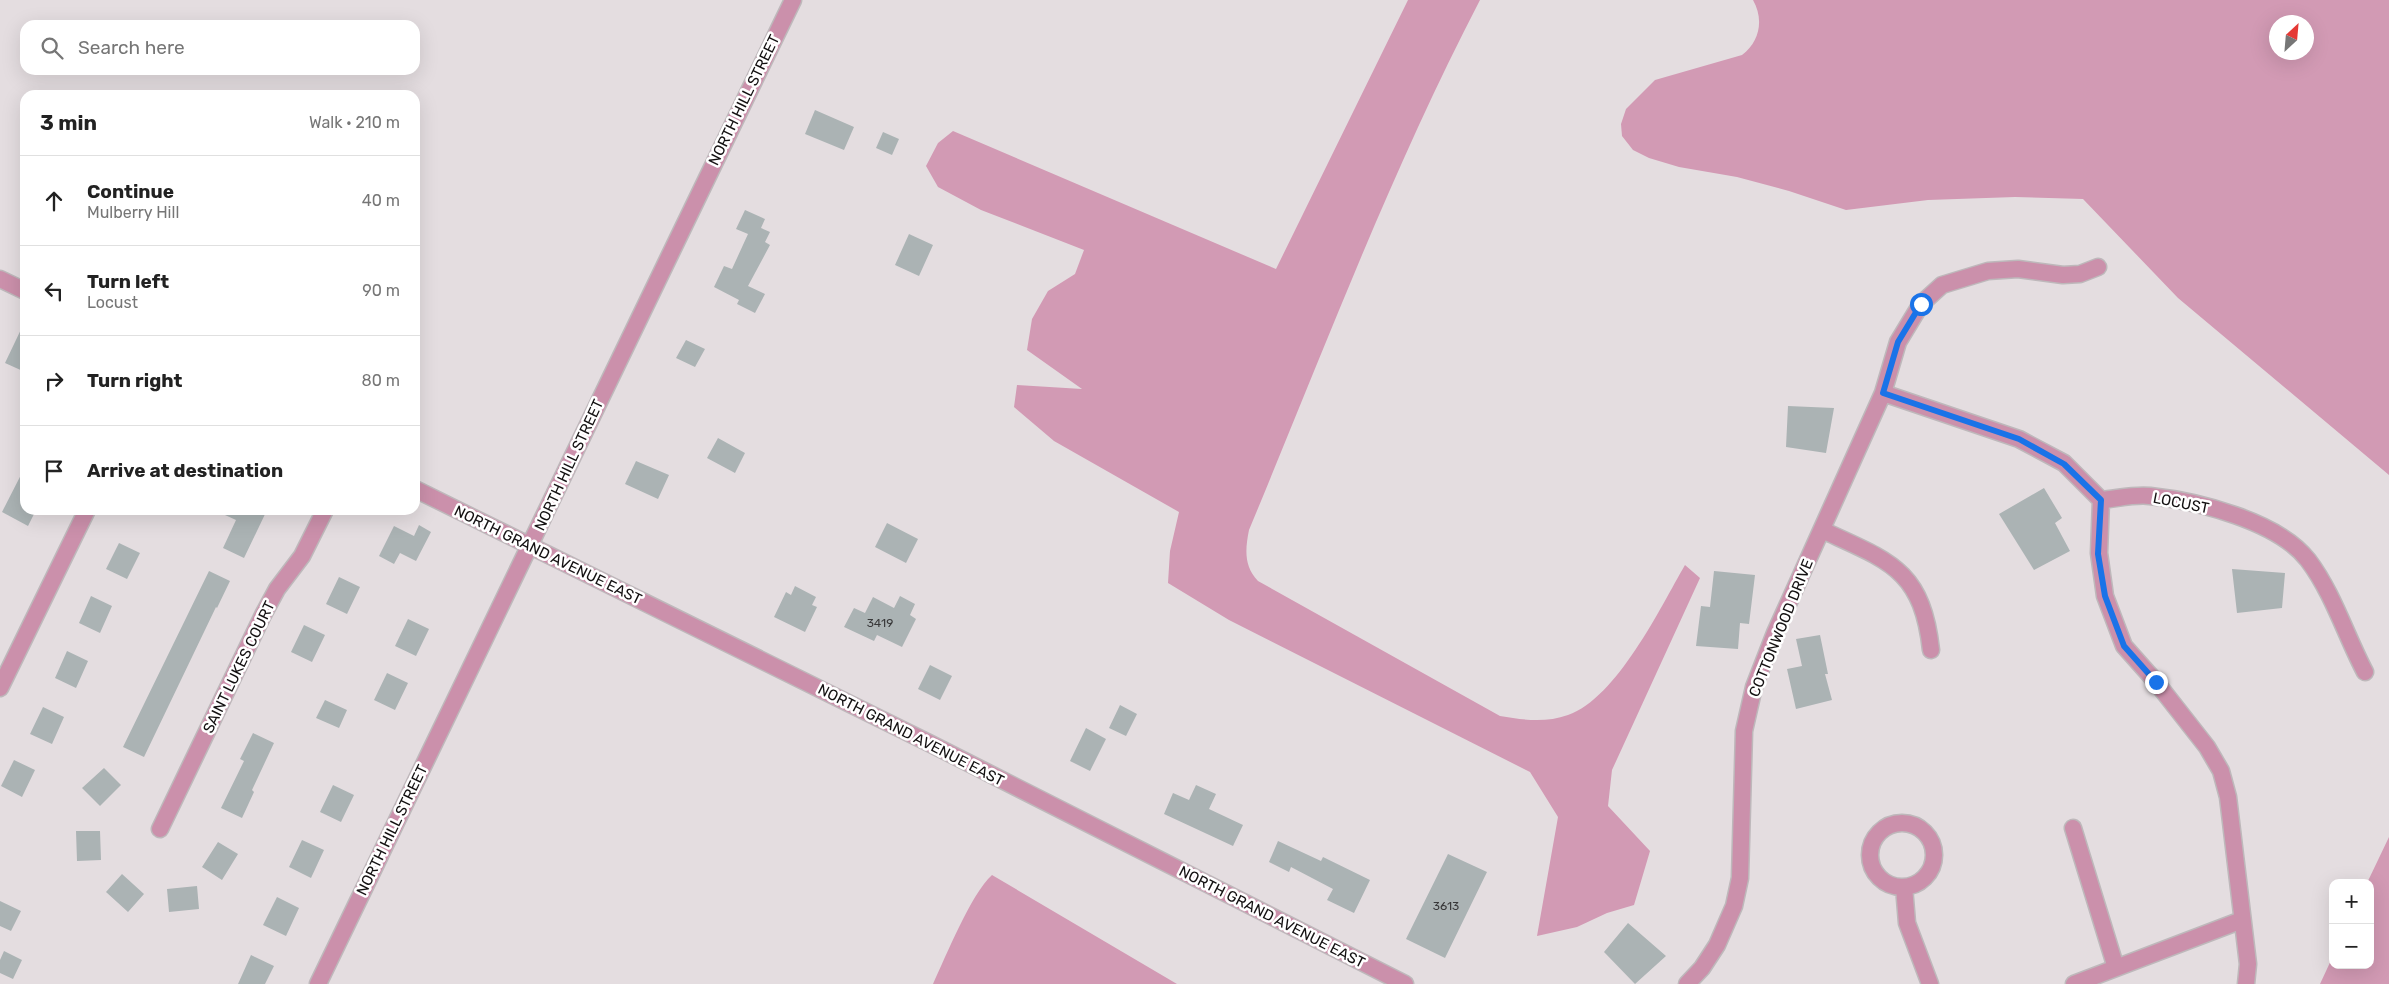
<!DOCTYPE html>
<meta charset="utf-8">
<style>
:root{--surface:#fff;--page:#f2f2f2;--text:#222;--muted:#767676;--line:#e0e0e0}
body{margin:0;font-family:Rubik,sans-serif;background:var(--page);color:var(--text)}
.controls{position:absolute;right:15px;bottom:15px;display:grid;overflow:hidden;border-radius:10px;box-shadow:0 5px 20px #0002}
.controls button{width:45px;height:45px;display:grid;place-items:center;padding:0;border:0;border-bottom:1px solid var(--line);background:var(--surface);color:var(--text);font:25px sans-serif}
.compass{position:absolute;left:2269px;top:15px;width:45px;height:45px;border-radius:50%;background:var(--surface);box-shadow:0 5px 20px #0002;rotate:26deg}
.stop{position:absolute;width:15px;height:15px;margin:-11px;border:4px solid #1a73e8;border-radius:50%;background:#fff}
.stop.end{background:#1a73e8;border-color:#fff;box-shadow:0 1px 5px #0008}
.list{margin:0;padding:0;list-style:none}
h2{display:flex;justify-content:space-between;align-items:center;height:65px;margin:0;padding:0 20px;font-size:21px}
h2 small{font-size:16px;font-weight:400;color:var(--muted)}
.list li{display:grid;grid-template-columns:32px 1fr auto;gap:15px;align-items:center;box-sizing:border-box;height:90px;padding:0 20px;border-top:1px solid var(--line)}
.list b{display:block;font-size:19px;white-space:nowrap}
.list p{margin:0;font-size:16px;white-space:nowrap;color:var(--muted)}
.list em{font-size:16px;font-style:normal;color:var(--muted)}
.icon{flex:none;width:28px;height:28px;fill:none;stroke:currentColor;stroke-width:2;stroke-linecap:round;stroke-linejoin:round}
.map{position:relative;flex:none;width:2389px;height:984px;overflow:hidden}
.search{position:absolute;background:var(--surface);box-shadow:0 5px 20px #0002;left:20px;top:20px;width:400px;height:55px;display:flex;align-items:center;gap:12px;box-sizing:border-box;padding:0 18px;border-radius:15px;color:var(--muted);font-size:19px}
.panel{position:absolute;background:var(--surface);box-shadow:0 5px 20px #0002;left:20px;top:90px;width:400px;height:425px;border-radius:15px}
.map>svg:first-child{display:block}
.green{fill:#d29ab4;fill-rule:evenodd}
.building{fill:#abb3b4}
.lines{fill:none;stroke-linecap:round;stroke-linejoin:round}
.street-casing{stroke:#beb8bb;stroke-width:19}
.street{stroke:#cb90ab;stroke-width:16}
.route{stroke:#1a73e8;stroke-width:6}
.labels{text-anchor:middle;stroke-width:5;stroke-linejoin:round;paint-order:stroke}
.number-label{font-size:12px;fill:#39393a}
.street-label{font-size:15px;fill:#131011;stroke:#fff}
</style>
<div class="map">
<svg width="2389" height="984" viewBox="0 0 2389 984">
<rect width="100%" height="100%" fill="#e4dde0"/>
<path class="green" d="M1408,0H1480C1391,171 1323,352 1249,530C1245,550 1244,566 1258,581L1500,716C1523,720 1546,723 1568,715C1617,698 1660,608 1685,565L1700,578L1612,770L1608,806L1650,851L1634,905L1607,913L1577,927L1537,936L1558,817L1530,772L1229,620L1168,583L1170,551L1179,512L1054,441L1014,407L1017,385L1082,389L1027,350L1032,319L1048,291L1075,274L1084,250L981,210L938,187L926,166L938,143L953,131L1276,269Z
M1753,0H2389V475L2178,298L2083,199L2015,197L1928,200L1846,210L1789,191L1737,177L1679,167L1649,158L1633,150L1622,136L1621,124L1626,109L1655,80L1742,55C1760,42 1764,19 1753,0ZM2306,22V52H2276V22Z
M2389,837V984H2320L2333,956V965H2370V883H2367Z
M992,875L1177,984H933C946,956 971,894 992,875Z"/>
<path class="building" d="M815,110L854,127L844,150L805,134Z
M883,132L899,139L892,155L876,148Z
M745,210L765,219L761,228L770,232L765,242L770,245L748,286L765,294L755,313L737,304L739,300L714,287L724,266L732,269L748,234L736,229Z
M909,234L933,245L919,276L895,265Z
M25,321V372L5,363Z
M686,340L705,349L695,367L676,358Z
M1788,406L1834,408L1826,453L1786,447Z
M718,438L745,453L735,473L707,458Z
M636,461L669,475L658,499L625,484Z
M25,467V510L35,512L28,526L2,512Z
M2044,488L2062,518L2055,523L2070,551L2034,570L1999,514Z
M214,510H267L244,558L223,548L236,520Z
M887,523L918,539L906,563L875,547Z
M419,525L431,532L416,561L400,553L394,564L379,556L394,526L414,536Z
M119,543L140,553L127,579L106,569Z
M2232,569L2285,573L2282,608L2237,613Z
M209,571L230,581L217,608L216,607L144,757L123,747Z
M1714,571L1755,575L1749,624L1740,623L1738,649L1696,646L1701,606L1710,607Z
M339,577L360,587L347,614L326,604Z
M795,586L816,597L812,605L817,607L805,632L774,617L786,592L791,595Z
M91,596L112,606L100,633L79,623Z
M900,596L915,604L910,615L916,619L902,647L877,635L874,641L844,627L854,608L865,613L873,597L894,608Z
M408,619L429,629L416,656L395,646Z
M304,625L325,635L312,662L291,652Z
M1820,635L1828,674H1825L1832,700L1796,709L1787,669L1802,666L1796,639Z
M67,651L88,661L76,688L55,678Z
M930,665L952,676L940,700L918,689Z
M387,673L408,683L395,710L374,700Z
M325,700L347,710L339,728L316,718Z
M1120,705L1137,714L1126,736L1109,728Z
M43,707L64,717L52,744L30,734Z
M1086,728L1106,739L1090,771L1070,761Z
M253,733L274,743L252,790L254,792L242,818L221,808L244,761L240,759Z
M14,760L35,770L22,797L1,786Z
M104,768L121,785L100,806L82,788Z
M333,785L354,795L341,822L320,812Z
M1196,785L1216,794L1209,809L1243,825L1233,846L1164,814L1173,793L1189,800Z
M76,831H100L101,860L77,861Z
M302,840L324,850L311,878L289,867Z
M1278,841L1321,861L1323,857L1370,880L1354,913L1327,900L1333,889L1291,867L1289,872L1269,862Z
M218,842L238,854L222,880L202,867Z
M1448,854L1487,872L1445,958L1406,939Z
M122,874L144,894L128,912L106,892Z
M197,886L199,909L169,912L167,889Z
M277,897L299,908L286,936L263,925Z
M0,901L21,911L11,931L0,926Z
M1628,923L1666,956L1635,984L1604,952Z
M4,951L22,960L13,979L0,973V960Z
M251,955L274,966L265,984H238Z"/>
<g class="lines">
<defs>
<path id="street" d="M0,279L25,291
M1883,393L2019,439L2064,463L2101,500C2116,499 2134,494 2150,496C2197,501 2278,521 2308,560C2333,593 2346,636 2365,672
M415,489L929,743L1405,984
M2101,500L2099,553L2105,596L2124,646L2156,682L2207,747L2221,771L2228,797L2248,964L2246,984
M1822,530C1889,561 1922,569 1931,650
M0,688L87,510
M1870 855a32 32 0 1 1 64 0a32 32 0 1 1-64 0Z
M2073,828L2116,968
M160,829L263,615L277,589L302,556L325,510
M1904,887L1907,923L1930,984
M318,984L793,0
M1687,984L1702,968L1717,945L1734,906L1740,878L1744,731L1754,687L1775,633L1883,393L1898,342L1921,304L1942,285L1988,271L2018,269L2063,275L2080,274L2098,267
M2074,984L2242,920"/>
</defs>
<use href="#street" class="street-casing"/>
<use href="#street" class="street"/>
</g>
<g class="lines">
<path class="route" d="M1921,304L1898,342L1883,393L2019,439L2064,464L2101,500L2098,554L2105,596L2124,646L2156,682"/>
</g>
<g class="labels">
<g class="number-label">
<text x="880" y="627">3419</text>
<text x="1446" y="910">3613</text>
</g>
<g class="street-label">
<text transform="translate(744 100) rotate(-64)" y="5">NORTH HILL STREET</text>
<text transform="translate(569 465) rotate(-65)" y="5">NORTH HILL STREET</text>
<text transform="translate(2181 503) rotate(11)" y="5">LOCUST</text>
<text transform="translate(548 555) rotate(26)" y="5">NORTH GRAND AVENUE EAST</text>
<text transform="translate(1781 628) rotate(-68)" y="5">COTTONWOOD DRIVE</text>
<text transform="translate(239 667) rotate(-64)" y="5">SAINT LUKES COURT</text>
<text transform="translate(911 735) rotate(27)" y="5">NORTH GRAND AVENUE EAST</text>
<text transform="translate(392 830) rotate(-64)" y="5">NORTH HILL STREET</text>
<text transform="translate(1272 917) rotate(27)" y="5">NORTH GRAND AVENUE EAST</text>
</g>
</g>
</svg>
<div class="controls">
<button>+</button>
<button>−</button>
</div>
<svg class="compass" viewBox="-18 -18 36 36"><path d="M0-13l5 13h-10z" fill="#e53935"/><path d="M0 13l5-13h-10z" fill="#767676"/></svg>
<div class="stop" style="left:1921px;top:304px"></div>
<div class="stop end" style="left:2156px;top:682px"></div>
<div class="search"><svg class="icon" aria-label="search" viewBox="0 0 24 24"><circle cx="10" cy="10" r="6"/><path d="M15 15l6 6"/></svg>Search here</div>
<section class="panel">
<h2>3 min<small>Walk · 210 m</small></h2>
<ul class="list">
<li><svg class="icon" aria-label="ahead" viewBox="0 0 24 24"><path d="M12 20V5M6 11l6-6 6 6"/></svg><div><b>Continue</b><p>Mulberry Hill</p></div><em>40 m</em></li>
<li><svg class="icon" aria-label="left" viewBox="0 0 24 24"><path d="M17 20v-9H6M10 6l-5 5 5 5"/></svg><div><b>Turn left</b><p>Locust</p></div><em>90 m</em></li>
<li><svg class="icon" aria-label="right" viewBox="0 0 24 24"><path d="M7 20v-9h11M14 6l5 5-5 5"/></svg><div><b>Turn right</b></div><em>80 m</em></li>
<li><svg class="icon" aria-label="arrive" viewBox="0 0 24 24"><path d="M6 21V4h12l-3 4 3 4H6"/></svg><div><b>Arrive at destination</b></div></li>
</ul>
</section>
</div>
